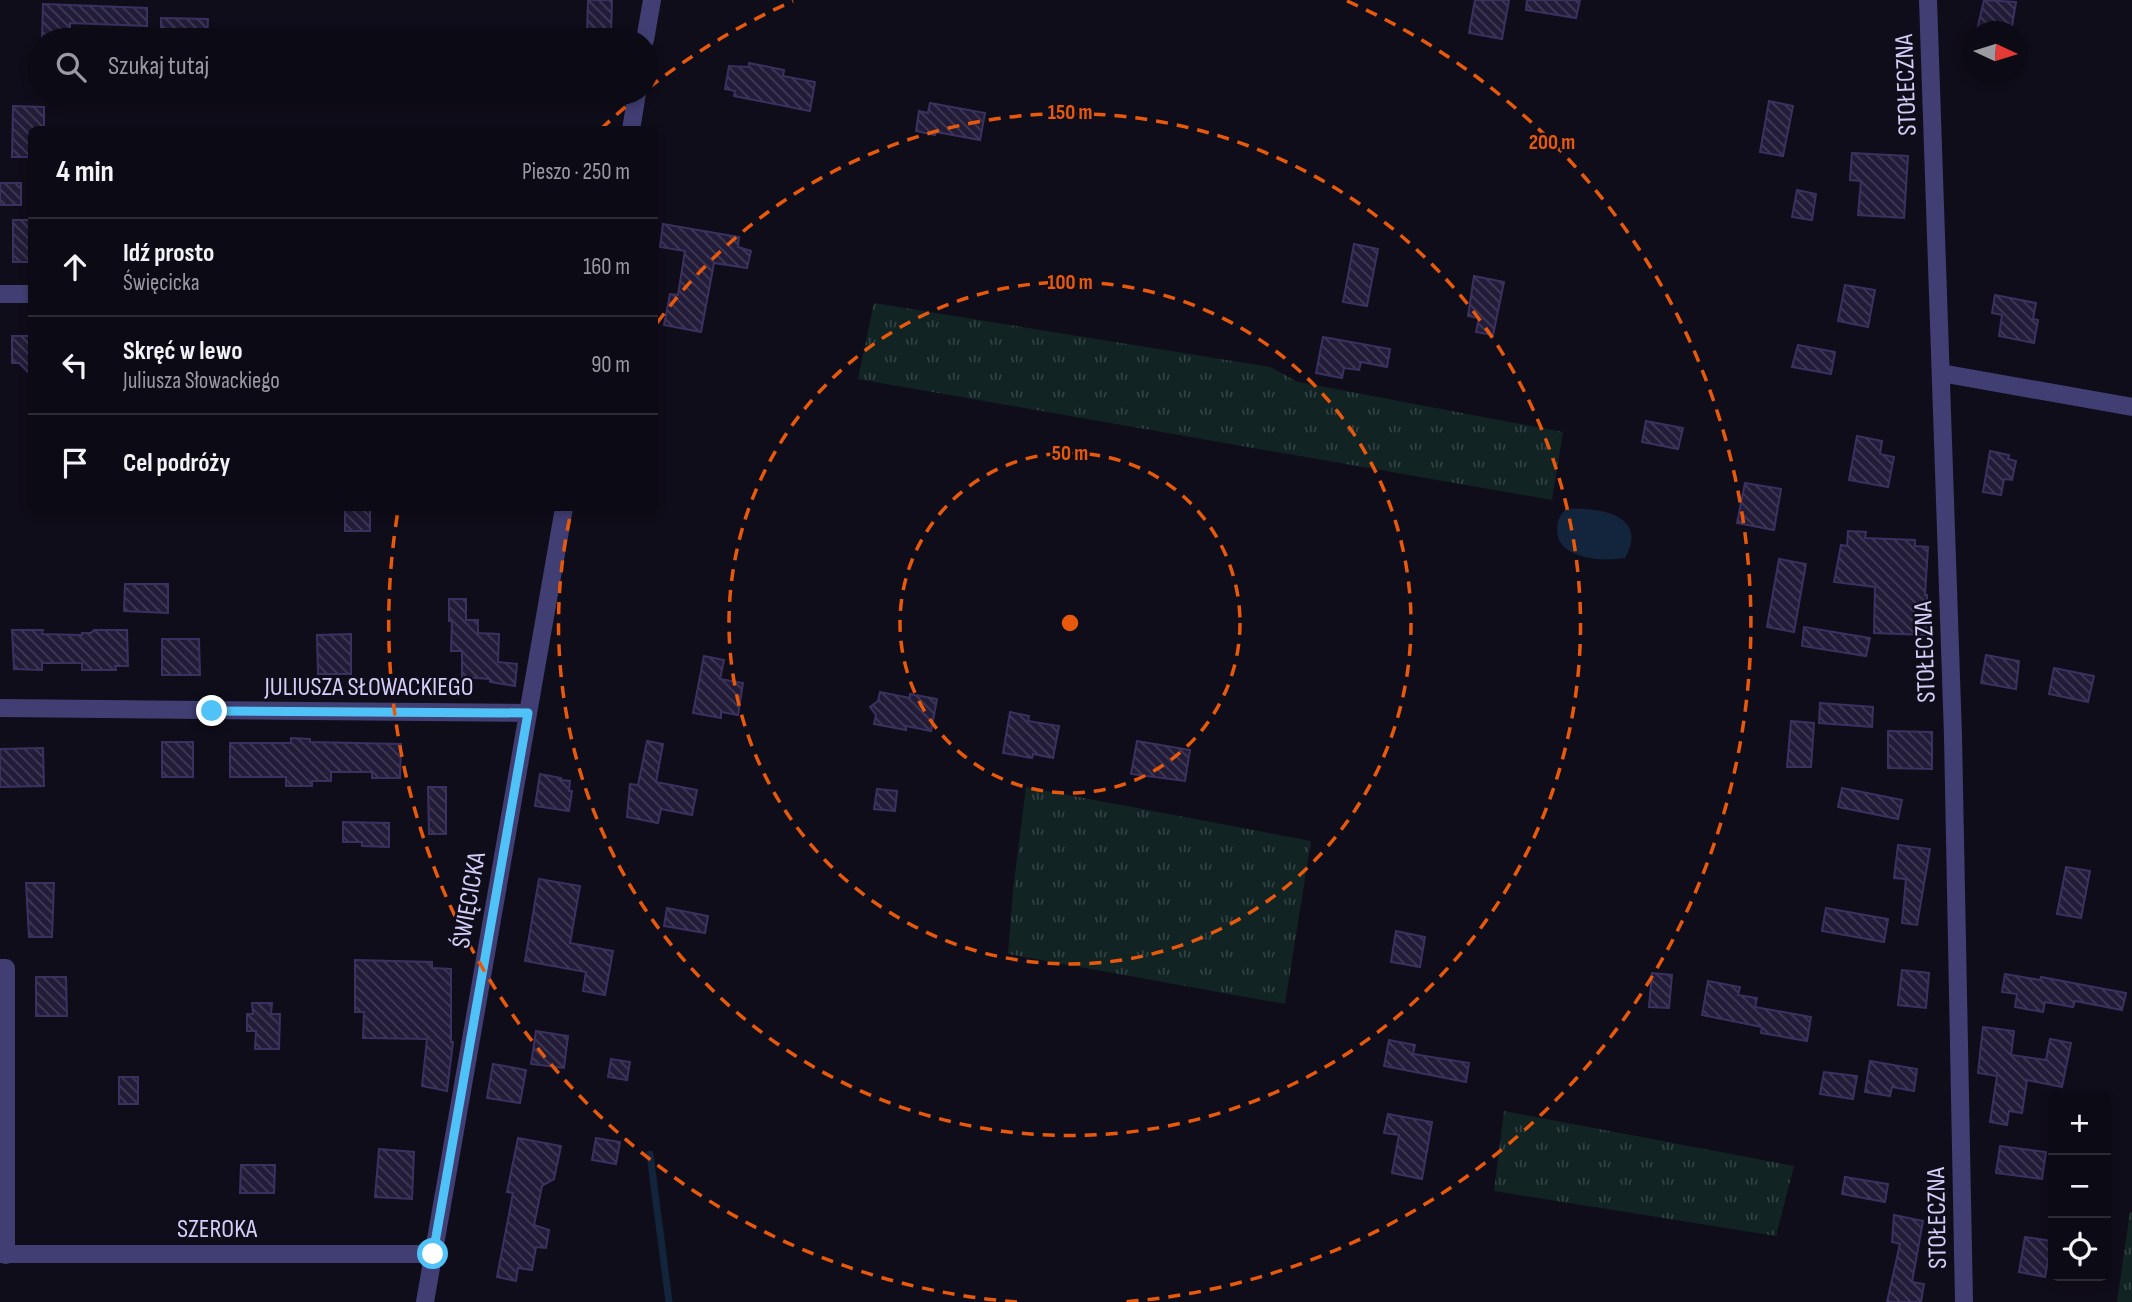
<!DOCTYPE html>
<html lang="pl">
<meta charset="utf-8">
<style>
:root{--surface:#0c0a14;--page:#1a1822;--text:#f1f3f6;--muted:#9a9aa0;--line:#2c2b34}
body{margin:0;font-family:"Sofia Sans Condensed",sans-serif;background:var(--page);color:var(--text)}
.controls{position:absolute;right:21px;bottom:21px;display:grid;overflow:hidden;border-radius:10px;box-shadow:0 4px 10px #0003}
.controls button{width:63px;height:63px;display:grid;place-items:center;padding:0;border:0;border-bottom:2px solid var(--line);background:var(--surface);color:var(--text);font:35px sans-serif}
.compass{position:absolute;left:1964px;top:21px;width:63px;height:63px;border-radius:50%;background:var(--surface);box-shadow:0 4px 10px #0003;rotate:94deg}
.stop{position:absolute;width:21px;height:21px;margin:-16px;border:5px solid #4fc3f7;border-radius:50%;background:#fff}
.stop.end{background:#4fc3f7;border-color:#fff;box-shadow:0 2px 7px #0008}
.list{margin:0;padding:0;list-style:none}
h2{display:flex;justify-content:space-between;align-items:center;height:91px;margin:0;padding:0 28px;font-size:30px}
h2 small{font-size:23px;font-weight:400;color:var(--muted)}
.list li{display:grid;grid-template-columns:46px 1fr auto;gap:21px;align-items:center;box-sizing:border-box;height:98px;padding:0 28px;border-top:2px solid var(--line)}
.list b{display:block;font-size:26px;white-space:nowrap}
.list p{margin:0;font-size:23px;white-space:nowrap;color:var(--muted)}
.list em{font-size:23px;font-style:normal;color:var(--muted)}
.icon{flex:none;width:38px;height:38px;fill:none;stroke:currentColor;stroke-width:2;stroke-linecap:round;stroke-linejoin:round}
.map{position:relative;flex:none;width:2132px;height:1302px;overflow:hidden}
.search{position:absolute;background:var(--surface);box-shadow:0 4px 10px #0003;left:28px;top:28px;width:630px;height:77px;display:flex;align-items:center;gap:18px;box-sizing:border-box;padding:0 24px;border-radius:38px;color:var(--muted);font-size:26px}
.panel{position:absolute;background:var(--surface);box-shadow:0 4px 10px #0003;left:28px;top:126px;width:630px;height:385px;border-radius:10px}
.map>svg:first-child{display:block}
.grass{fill:url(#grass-tufts)}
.water{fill:#13243d}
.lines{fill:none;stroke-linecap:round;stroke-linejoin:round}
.stream{stroke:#13243d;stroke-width:7}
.building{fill:url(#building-back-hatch);stroke:#3b3161;stroke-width:2}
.minor{stroke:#413e73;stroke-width:18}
.route{stroke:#4fc3f7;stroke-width:9}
.ring{fill:none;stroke:#e8590c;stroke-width:3.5;stroke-dasharray:12 9}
.labels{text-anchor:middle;stroke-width:5;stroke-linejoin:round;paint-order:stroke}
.street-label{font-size:26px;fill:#d3cdf8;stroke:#100d1a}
.centre{fill:#e8590c;stroke:#100d1a;stroke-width:3.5}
.ring-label{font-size:21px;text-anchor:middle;font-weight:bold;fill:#e8590c;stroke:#100d1a;stroke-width:5;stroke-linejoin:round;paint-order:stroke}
</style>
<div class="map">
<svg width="2132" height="1302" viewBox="0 0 2132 1302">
<defs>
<pattern id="grass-tufts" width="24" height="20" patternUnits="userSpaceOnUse" patternTransform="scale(1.75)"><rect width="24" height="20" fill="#112323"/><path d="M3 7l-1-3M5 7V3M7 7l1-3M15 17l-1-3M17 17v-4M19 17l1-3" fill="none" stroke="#334244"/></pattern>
<pattern id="building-back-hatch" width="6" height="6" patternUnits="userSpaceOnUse" patternTransform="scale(1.75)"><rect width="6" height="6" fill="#221c39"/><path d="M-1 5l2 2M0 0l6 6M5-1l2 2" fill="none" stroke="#413c56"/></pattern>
</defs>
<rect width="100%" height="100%" fill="#100d1a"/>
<path class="grass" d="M874,303L1270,367L1298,382L1563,432L1552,500L858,379Z
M1026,787L1311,841L1285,1004L1008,954L1013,890Z
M1504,1111L1794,1166L1776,1236L1494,1191Z
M2130,1212H2132V1302H2117Z"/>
<path class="water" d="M1566,509C1598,507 1650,514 1625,558C1603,562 1556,559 1557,529C1557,521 1560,515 1566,509Z"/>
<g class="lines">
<path class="stream" d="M650,1154L669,1302"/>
</g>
<path class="building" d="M588,0H612L611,35H605L599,39L593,34H587Z
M1475,0H1509L1502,39L1469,33Z
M1527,0H1580L1576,18L1526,10Z
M1984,0L2016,2L2011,32L1977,30Z
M43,4L147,8V26L70,23V40H42Z
M161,18L208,19L207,40H161Z
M749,63L784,70L783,76L815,82L810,111L734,96L735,91L725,89L729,66L749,67Z
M1769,101L1793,106L1783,156L1760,152Z
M930,103L985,113L980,140L936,132L935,135L916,131L919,111L928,113Z
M13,106L44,107V130H32V157H12Z
M1852,153L1908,156L1904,218L1858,215L1861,181L1850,180Z
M0,183H21V205H0Z
M1797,190L1816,194L1812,220L1792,217Z
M13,220H32V262H13Z
M663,224L739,237L738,247L751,251L747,268L714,263L701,332L664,325L670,294L678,295L685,251L660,247Z
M1354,244L1378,249L1367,306L1343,302Z
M1474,276L1504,282L1493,335L1476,332L1479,318L1468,316Z
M1845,285L1875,290L1868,327L1838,321Z
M1995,295L2036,303L2033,319L2038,320L2034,343L1999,336L2002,315L1992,313Z
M12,336H32V376L19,363H12Z
M1323,337L1390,349L1387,367L1361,362L1359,370L1344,368L1342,378L1316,373Z
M1798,345L1835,352L1831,374L1792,367Z
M1646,421L1683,428L1678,449L1642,442Z
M1857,436L1882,441L1880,454L1894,457L1888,487L1849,480Z
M1990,451L2009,455L2008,459L2016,461L2012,480L2004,479L2001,495L1983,492Z
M1745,483L1781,489L1774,530L1737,523Z
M345,508H370V531H345Z
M1848,531L1866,532L1865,538L1915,540V546L1928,547L1925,595H1927L1926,635L1874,633L1875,587L1834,582L1841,545L1847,546Z
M1779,559L1806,564L1794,632L1767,627Z
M125,584H168V613L124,611Z
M449,599H466V620H478V633L499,634L498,662L517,664L515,686L490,682V679L462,677V651H451L452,621H449Z
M1804,627L1870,638L1866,656L1802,646Z
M12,630H43L42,634L82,635V633H91L94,630H127L128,666H115L116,670H82V663H42V670L14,669Z
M351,634V674H318L317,635Z
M162,639H199L200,675H162Z
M1986,655L2019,661L2016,689L1981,683Z
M704,656L724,660L720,679L743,683L738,715L721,712V718L693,713Z
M2054,668L2094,676L2088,702L2049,694Z
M880,692L910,698V694L937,699L931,731L906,726V730L874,724L876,715L870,707L878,701Z
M1820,703L1873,707L1872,727L1819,723Z
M1010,712L1029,716L1028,721L1059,726L1053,758L1033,754L1032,758L1003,753Z
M1791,721L1814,723L1811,767H1787Z
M1888,731L1932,732V769L1888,768Z
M291,738L310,739V742L401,744L400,778H372V772H331V781H312V786H286V777H230V743H291Z
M647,741L663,744L656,782L697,790L692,815L661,809L658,823L627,817L630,784L638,785Z
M1137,741L1190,750L1185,781L1131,774Z
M162,742H193V777H162Z
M43,748L44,786L0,787V749Z
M540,774L561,778V780L570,781L569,791H572L569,811L535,806Z
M428,787H446V834H429Z
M1842,788L1902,800L1898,819L1838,807Z
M877,789L897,791L895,811L874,809Z
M343,822L389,823V847L362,846V842H343Z
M1898,845L1930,849L1917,925L1902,923L1906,879L1894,878Z
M2066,867L2090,871L2081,918L2057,914Z
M539,879L580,886L570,943L613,951L605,995L583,991L586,972L525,961Z
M26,883H54L52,937H29Z
M667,908L708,916L705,933L664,926Z
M1826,908L1888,919L1884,942L1822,931Z
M1396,931L1425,937L1420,967L1391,962Z
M355,960L432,962V968L451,969V1042H453L447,1091L422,1086L427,1039L363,1038L364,1012H355Z
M1902,970L1929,973L1926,1008L1898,1005Z
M1652,973L1672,975L1669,1008L1649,1007Z
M2005,974L2040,980L2041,977L2126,993L2122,1010L2075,1001L2073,1007L2045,1002L2043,1012L2015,1007L2017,994L2002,992Z
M36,977H66L67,1016H36Z
M1708,981L1740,987L1738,995L1757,998L1755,1007L1811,1017L1807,1041L1761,1033L1762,1027L1702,1015Z
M252,1003H272L271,1014H280L279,1049H255L256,1031H247V1014H253Z
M1983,1027L2014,1031L2011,1055L2046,1060L2050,1039L2071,1043L2062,1087L2027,1080L2022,1113L2009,1111L2007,1125L1990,1122L1997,1076L1978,1073Z
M536,1031L568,1036L564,1068L531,1064Z
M1389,1040L1415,1045L1413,1054L1469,1063L1466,1082L1384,1066Z
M611,1059L630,1062L627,1080L608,1077Z
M1870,1061L1917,1069L1914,1091L1892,1087L1890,1096L1865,1092Z
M493,1064L526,1070L520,1103L487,1098Z
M1824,1072L1857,1076L1853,1099L1820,1094Z
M119,1077H138V1104H119Z
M1388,1114L1432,1122L1422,1179L1392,1173L1399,1135L1384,1133Z
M518,1138L561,1146L554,1179L542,1186L534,1225L549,1230L546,1248L536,1247L532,1270L518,1268L516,1281L497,1277L513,1193L507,1192Z
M596,1138L620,1142L616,1164L592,1160Z
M2000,1146L2046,1152L2042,1179L1996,1173Z
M379,1149L414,1152L412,1199L375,1197Z
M241,1165H275L274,1193H240Z
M1845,1177L1888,1184L1885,1202L1842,1194Z
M1894,1215L1923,1221L1912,1282L1924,1284L1921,1302H1887L1900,1244L1892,1242Z
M2025,1237L2052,1241L2045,1277L2019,1272Z"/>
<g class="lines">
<path class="minor" d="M1928,0L1953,736L1964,1302
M645,40L652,0
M631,130L637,93
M0,294H32
M1941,373L2132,407
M0,708L528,713
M0,968H6V1255
M0,1254H433
M425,1302L564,508"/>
</g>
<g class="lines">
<path class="route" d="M212,711L528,713L433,1254"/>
</g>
<g class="ring">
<circle cx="1070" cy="623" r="170"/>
<circle cx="1070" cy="623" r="341"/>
<path d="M657 323A511 511 0 1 1 572 508"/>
<path d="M1017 1302A681 681 0 0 1 398 511M601 129A681 681 0 0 1 793 1M1347 1A681 681 0 0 1 1123 1302"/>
</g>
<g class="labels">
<g class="street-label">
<text transform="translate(1905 85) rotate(-92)" y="9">STOŁECZNA</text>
<text transform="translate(1924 652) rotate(-92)" y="9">STOŁECZNA</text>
<text x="369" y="695">JULIUSZA SŁOWACKIEGO</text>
<text transform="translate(468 900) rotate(-80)" y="9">ŚWIĘCICKA</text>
<text transform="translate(1936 1218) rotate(-91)" y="9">STOŁECZNA</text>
<text x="217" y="1237">SZEROKA</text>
</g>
</g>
<circle cx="1070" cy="623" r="10" class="centre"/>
<g class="ring-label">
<text x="1070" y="119">150 m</text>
<text x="1552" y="149">200 m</text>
<text x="1070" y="289">100 m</text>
<text x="1070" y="460">50 m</text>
</g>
</svg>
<div class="controls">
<button>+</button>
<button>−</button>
<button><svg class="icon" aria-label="locate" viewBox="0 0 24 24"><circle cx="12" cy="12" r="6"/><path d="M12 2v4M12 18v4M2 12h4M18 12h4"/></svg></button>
</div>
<svg class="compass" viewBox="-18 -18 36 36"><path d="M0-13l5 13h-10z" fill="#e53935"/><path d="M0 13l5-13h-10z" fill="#9a9aa0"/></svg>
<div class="stop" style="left:433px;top:1254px"></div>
<div class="stop end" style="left:212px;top:711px"></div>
<div class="search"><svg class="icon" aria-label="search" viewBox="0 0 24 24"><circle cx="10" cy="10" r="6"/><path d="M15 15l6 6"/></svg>Szukaj tutaj</div>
<section class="panel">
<h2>4 min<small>Pieszo · 250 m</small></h2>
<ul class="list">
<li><svg class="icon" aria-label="ahead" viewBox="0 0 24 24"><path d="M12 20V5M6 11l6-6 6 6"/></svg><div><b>Idź prosto</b><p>Święcicka</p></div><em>160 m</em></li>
<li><svg class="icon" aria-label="left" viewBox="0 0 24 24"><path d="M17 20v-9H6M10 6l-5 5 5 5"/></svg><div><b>Skręć w lewo</b><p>Juliusza Słowackiego</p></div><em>90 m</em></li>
<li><svg class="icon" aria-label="arrive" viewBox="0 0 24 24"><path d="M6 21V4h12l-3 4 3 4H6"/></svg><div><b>Cel podróży</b></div></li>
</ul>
</section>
</div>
